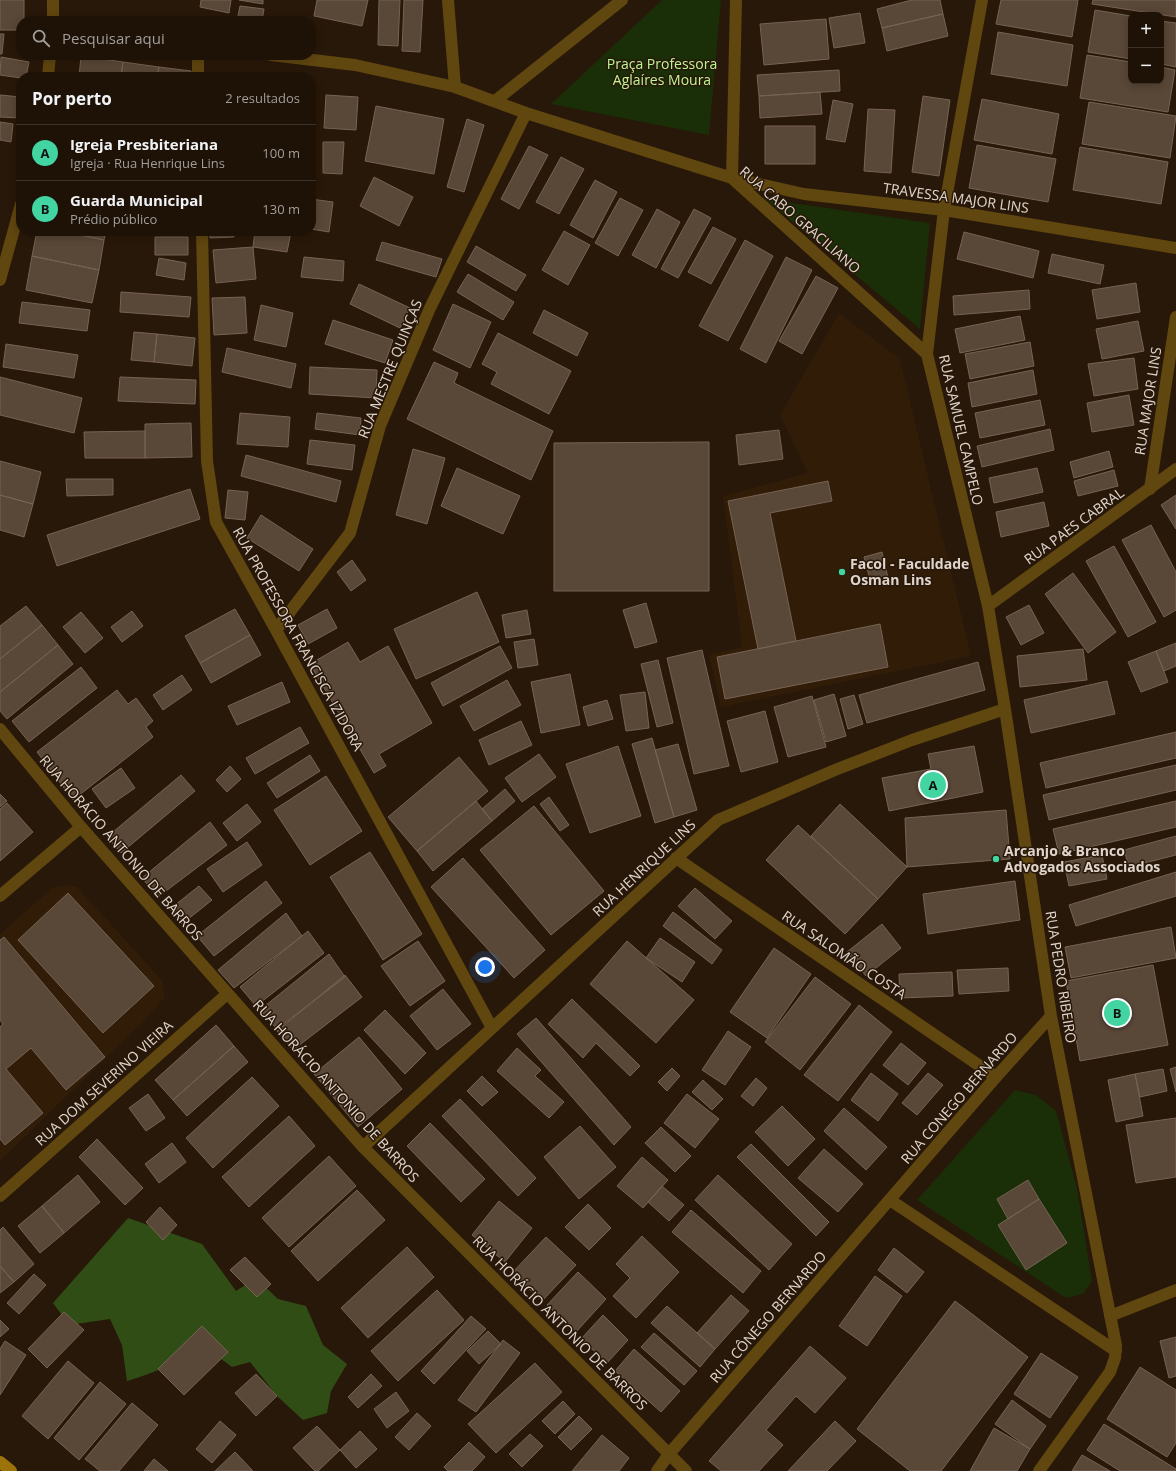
<!DOCTYPE html>
<html lang="pt">
<meta charset="utf-8">
<style>
:root{--surface:#1e1207;--page:#2b2015;--text:#f1f3f6;--muted:#a19e9b;--line:#3c3228;--accent:#42d4a1}
body{margin:0;font-family:"Open Sans",sans-serif;background:var(--page);color:var(--text)}
.controls{position:absolute;right:12px;top:12px;display:grid;overflow:hidden;border-radius:8px;box-shadow:0 2px 10px #0003}
.controls button{width:36px;height:36px;display:grid;place-items:center;padding:0;border:0;border-bottom:1px solid var(--line);background:var(--surface);color:var(--text);font:20px sans-serif}
.you{position:absolute;left:485px;top:967px;width:14px;height:14px;margin:-10px;border:3px solid #fff;border-radius:50%;background:#1a73e8;box-shadow:0 0 0 6px #1a73e833}
.badge{display:grid;place-items:center;width:26px;height:26px;border-radius:50%;background:var(--accent);color:#111;font-size:13px;font-weight:700}
.pin{position:absolute;translate:-50% -50%;border:2px solid #fff;box-shadow:0 1px 4px #0006}
.list{margin:0;padding:0;list-style:none}
h2{display:flex;justify-content:space-between;align-items:center;height:52px;margin:0;padding:0 16px;font-size:17px}
h2 small{font-size:13px;font-weight:400;color:var(--muted)}
.list li{display:grid;grid-template-columns:26px 1fr auto;gap:12px;align-items:center;box-sizing:border-box;height:56px;padding:0 16px;border-top:1px solid var(--line)}
.list b{display:block;font-size:15px;white-space:nowrap}
.list p{margin:0;font-size:13px;white-space:nowrap;color:var(--muted)}
.list em{font-size:13px;font-style:normal;color:var(--muted)}
.icon{flex:none;width:22px;height:22px;fill:none;stroke:currentColor;stroke-width:2;stroke-linecap:round;stroke-linejoin:round}
.map{position:relative;flex:none;width:1176px;height:1471px;overflow:hidden}
.search{position:absolute;background:var(--surface);box-shadow:0 2px 10px #0003;left:16px;top:16px;width:300px;height:44px;display:flex;align-items:center;gap:10px;box-sizing:border-box;padding:0 14px;border-radius:16px;color:var(--muted);font-size:15px}
.panel{position:absolute;background:var(--surface);box-shadow:0 2px 10px #0003;left:16px;top:72px;width:300px;height:164px;border-radius:16px}
.map>svg:first-child{display:block}
.built{fill:#311c08}
.green{fill:#1a2e07}
.forest{fill:#304d15}
.building{fill:#594737;stroke:#776353}
.lines{fill:none;stroke-linecap:round;stroke-linejoin:round}
.minor{stroke:#60460f;stroke-width:12}
.major{stroke:#9c720b;stroke-width:12}
.poi-dot{fill:#42d4a1;stroke:#281809;stroke-width:1.5}
.labels{text-anchor:middle;stroke-width:3;stroke-linejoin:round;paint-order:stroke}
.park-label{font-size:14px;fill:#bdf693;stroke:#281809}
.street-label{font-size:14px;fill:#e0d5cc;stroke:#281809}
.poi-label{font-size:14px;font-weight:bold;fill:#e0d5cc;stroke:#281809;text-anchor:start}
</style>
<div class="map">
<svg width="1176" height="1471" viewBox="0 0 1176 1471">
<rect width="100%" height="100%" fill="#281809"/>
<path class="built" d="M839,313L900,359L971,656L721,707L709,655L742,647L723,496L808,473L780,415Z
M67,885L77,887L162,980L165,997L149,1016L0,1161V934L52,888Z"/>
<path class="green" d="M662,0H721L709,135L551,104Z
M765,199L930,223L920,329Z
M1015,1090L1036,1095L1056,1111L1077,1188L1092,1281L1083,1294L1066,1298L917,1200Z"/>
<path class="forest" d="M128,1218L202,1244L236,1291L256,1278L278,1299L306,1306L323,1345L347,1364L331,1391L327,1413L303,1420L277,1396L250,1362L232,1367L209,1350C181,1360 155,1373 127,1381L122,1345L110,1319L69,1325L53,1303Z"/>
<path class="building" d="M0,0H24V21H21V30H0Z
M201,0H231L229,13L200,7Z
M239,0H263V4Z
M317,0H368L362,26L314,16Z
M379,0H400L398,46L378,45Z
M404,0H423L420,52L402,51Z
M912,0H940L943,14L882,28L877,9Z
M1001,0H1078L1072,37L996,24Z
M1093,0H1176V17L1092,4Z
M240,6L264,9L262,21H237Z
M1095,10L1131,16V59L1088,52Z
M860,13L865,43L834,48L829,18Z
M943,14L948,36L887,51L882,28Z
M826,19L829,59L764,65L760,24Z
M1161,21L1176,23V67L1161,64Z
M998,32L1073,45L1067,86L991,74Z
M0,34H4L2,54H0Z
M1087,55L1131,62V81H1161V67L1175,70L1168,112L1080,98Z
M81,56L123,62L121,77H79Z
M1,57L29,62L26,77L21,78L0,75Z
M123,62L159,67L157,77H121Z
M159,67L191,71V77H157Z
M839,70L840,91L759,96L757,75Z
M820,92L822,114L760,118L759,96Z
M0,95L21,97V118L0,117Z
M326,95L358,97L356,130L324,128Z
M923,96L950,100L939,176L912,172Z
M982,99L1059,114L1052,154L974,140Z
M833,100L853,104L845,142L826,139Z
M1089,102L1176,116L1170,158L1082,144Z
M376,106L444,119L434,174L365,161Z
M868,109L895,110L891,173L864,171Z
M467,119L484,125L464,192L447,187Z
M0,122L13,124L11,142L0,140Z
M765,126H815V164H765Z
M323,142H344L342,174L323,173Z
M977,145L1056,159L1048,202L969,188Z
M529,146L548,155L519,209L501,199Z
M1080,147L1168,162L1161,204L1073,190Z
M561,157L584,169L559,214L536,202Z
M374,177L413,197L399,226L360,206Z
M595,180L617,192L593,238L570,225Z
M620,198L643,210L618,256L595,243Z
M311,199L333,202L329,232L311,229Z
M657,209L680,222L656,268L632,255Z
M694,209L711,218L678,278L661,269Z
M713,227L736,239L711,284L688,272Z
M37,231H61L104,240L99,270L32,256Z
M61,231H106L104,240Z
M210,231H234V237L210,238Z
M255,231L291,232L287,252L253,247Z
M564,231L590,245L568,285L542,270Z
M964,232L1039,251L1033,278L957,259Z
M155,237H188V255H155Z
M745,240L773,256L728,341L699,326Z
M382,242L442,259L436,277L376,260Z
M476,246L526,275L516,291L467,262Z
M253,247L256,279L216,283L213,250Z
M1052,254L1104,265L1100,284L1048,273Z
M32,256L99,270L92,303L26,290Z
M304,257L344,261L343,281L301,277Z
M786,257L812,270L766,363L740,349Z
M159,258L186,263L184,280L156,275Z
M468,274L514,302L503,320L457,292Z
M816,276L838,288L802,354L779,341Z
M1136,283L1140,312L1097,319L1092,290Z
M359,284L410,308L400,328L350,304Z
M1029,290L1030,309L954,315L953,296Z
M121,292L191,297L189,317L120,312Z
M245,297L247,333L214,335L212,298Z
M22,302L90,310L87,331L19,323Z
M453,304L491,322L470,368L433,350Z
M261,305L293,313L286,347L254,340Z
M544,310L588,333L577,356L533,333Z
M1020,316L1025,340L960,353L955,329Z
M333,320L393,340L385,363L325,344Z
M1138,321L1144,351L1102,359L1096,329Z
M134,332L157,334L154,362L131,360Z
M498,333L571,371L549,414L491,384L497,372L482,364Z
M157,334L195,338L192,366L154,362Z
M1030,342L1034,366L970,379L965,354Z
M6,344L78,355L74,378L3,367Z
M227,348L296,364L291,388L222,372Z
M1134,358L1138,389L1094,396L1088,364Z
M434,362L458,373L454,383L553,431L531,480L407,419Z
M310,367L377,370L376,398L309,394Z
M1033,370L1037,394L972,407L968,383Z
M0,377L82,398L74,433L0,415Z
M120,377L196,380L195,404L118,401Z
M1129,395L1134,425L1092,432L1087,403Z
M1040,400L1045,425L980,438L975,413Z
M240,413L290,417L288,447L237,444Z
M317,413L361,418L360,435L315,429Z
M191,423L192,457L145,458V424Z
M1050,429L1054,450L982,467L977,446Z
M779,430L783,459L739,465L736,435Z
M145,431V458H85L84,432Z
M310,440L355,445L352,470L307,464Z
M709,442V591H554V443Z
M413,449L445,458L427,524L396,515Z
M1109,451L1113,467L1074,478L1070,462Z
M246,455L341,481L336,502L241,476Z
M0,461L41,472L33,504L0,495Z
M457,468L520,496L503,534L441,506Z
M1037,468L1043,492L994,503L989,478Z
M1114,470L1118,486L1078,496L1074,481Z
M66,479H113V495L67,496Z
M828,481L832,501L770,513L796,641L758,649L728,501Z
M190,489L200,519L57,566L47,535Z
M228,490L248,492L245,520L225,518Z
M0,495L33,504L24,537L0,530Z
M1176,495V529L1161,505Z
M1044,502L1049,526L1001,537L996,512Z
M261,515L313,549L299,571L247,538Z
M1151,525L1176,572V610L1164,617L1122,540Z
M1114,546L1156,622L1128,637L1086,561Z
M882,552L888,578L871,583L864,557Z
M352,560L366,580L351,591L337,572Z
M1073,573L1116,632L1088,653L1045,594Z
M477,592L499,642L416,679L394,629Z
M646,603L657,642L635,648L623,610Z
M1029,605L1044,633L1021,645L1006,617Z
M26,606L42,625L0,659V626Z
M235,609L250,635L200,663L185,636Z
M327,609L337,628L308,644L298,625Z
M527,610L531,634L506,638L502,615Z
M132,611L143,626L122,642L111,627Z
M81,612L103,638L85,653L63,627Z
M880,624L888,667L725,699L717,657Z
M42,625L58,645L0,692V659Z
M250,635L261,655L211,683L200,663Z
M534,639L538,665L518,668L514,642Z
M348,642L360,662L388,646L432,723L379,754L386,766L374,773L310,664Z
M1176,643V666L1164,671L1156,651Z
M58,645L73,664L7,719L0,711V692Z
M500,646L512,668L443,706L431,683Z
M1083,649L1087,680L1020,687L1017,656Z
M702,650L729,766L694,774L667,658Z
M1156,651L1168,682L1141,692L1128,662Z
M658,660L673,723L657,727L641,664Z
M978,662L985,690L867,723L859,695Z
M81,667L97,688L29,742L12,721Z
M570,674L580,725L541,733L531,682Z
M182,675L192,690L163,710L153,695Z
M507,680L521,705L474,731L460,706Z
M1107,681L1115,714L1031,733L1024,700Z
M282,682L290,702L237,725L228,706Z
M117,690L128,704L136,698L153,721L146,727L153,737L73,800L37,752Z
M645,692L649,728L626,731L620,695Z
M834,694L846,736L826,742L814,700Z
M854,695L863,724L848,729L840,699Z
M812,696L826,747L788,757L774,707Z
M607,700L613,719L588,726L583,707Z
M765,711L778,762L741,772L727,721Z
M521,721L532,745L489,765L479,740Z
M300,727L309,743L255,774L246,758Z
M1176,732V758L1046,788L1040,763Z
M652,738L674,817L655,823L632,744Z
M678,744L697,810L674,817L655,750Z
M618,746L641,816L590,833L566,764Z
M974,746L983,792L889,811L882,778L931,769L928,754Z
M539,754L556,777L522,802L505,778Z
M310,755L320,771L277,798L267,783Z
M459,757L488,791L417,851L388,817Z
M1176,765V790L1049,820L1043,795Z
M230,766L241,779L227,792L216,780Z
M121,768L135,788L106,808L92,789Z
M181,775L195,791L121,853L107,837Z
M326,776L362,831L310,865L274,810Z
M505,789L515,801L492,821L482,809Z
M0,794L7,801L0,807Z
M549,797L569,825L560,831L540,804Z
M476,801L492,821L433,871L417,851Z
M1176,801V827L1059,854L1053,829Z
M7,803L33,832L0,861V809Z
M247,804L261,822L237,841L223,823Z
M840,804L907,867L878,899L811,836Z
M534,806L604,891L551,935L480,850Z
M1006,810L1010,859L907,867L905,818Z
M210,822L227,845L158,897L142,878Z
M798,825L878,899L845,934L766,860Z
M1176,836V855L1129,867L1124,850Z
M247,842L262,865L223,892L207,869Z
M370,852L422,934L383,960L330,877Z
M1102,855L1107,879L1069,886L1064,862Z
M463,858L545,950L514,978L431,887Z
M1176,872V896L1076,926L1069,905Z
M266,881L282,903L214,956L197,936Z
M1015,881L1020,920L928,934L923,894Z
M199,886L212,900L182,924L170,909Z
M695,888L732,921L715,939L678,906Z
M68,893L154,986L103,1033L18,940Z
M673,912L722,950L712,964L663,926Z
M286,913L302,936L234,988L218,970Z
M882,924L901,948L866,976L847,952Z
M1171,927L1176,958L1071,978L1065,947Z
M308,931L324,953L256,1006L240,987Z
M4,937L105,1057L66,1090L31,1048L6,1069L43,1113L5,1145L0,1139V1027L3,1024L0,1020V940Z
M660,938L695,962L682,982L646,958Z
M418,941L445,981L410,1006L381,966Z
M627,941L694,1000L656,1043L590,984Z
M774,948L811,974L767,1038L730,1012Z
M329,954L345,977L277,1029L260,1010Z
M1153,965L1168,1045L1080,1061L1066,981Z
M1008,968L1009,991L959,994L957,970Z
M952,972L953,996L900,998L899,974Z
M345,975L362,997L293,1050L277,1031Z
M815,977L851,1004L800,1070L765,1042Z
M443,989L471,1024L437,1050L410,1016Z
M572,999L640,1066L630,1076L596,1043L583,1058L548,1024Z
M859,1005L892,1032L838,1101L804,1075Z
M385,1010L426,1053L405,1074L364,1030Z
M536,1018L631,1127L614,1145L517,1034Z
M216,1025L234,1046L173,1100L155,1080Z
M728,1031L751,1047L725,1085L702,1070Z
M359,1037L402,1089L358,1127L314,1074Z
M901,1043L926,1063L908,1085L883,1065Z
M234,1046L248,1062L187,1116L173,1100Z
M517,1048L541,1070L535,1076L564,1102L549,1118L497,1071Z
M1176,1067V1092L1170,1069Z
M672,1068L680,1076L667,1091L658,1082Z
M1163,1069L1167,1091L1140,1097L1135,1074Z
M871,1073L898,1094L878,1121L851,1100Z
M928,1073L943,1085L917,1115L902,1103Z
M1135,1074L1143,1116L1116,1122L1108,1080Z
M482,1076L498,1092L482,1106L467,1091Z
M252,1077L279,1106L213,1168L186,1138Z
M756,1078L767,1088L753,1106L741,1096Z
M703,1080L723,1099L712,1110L692,1092Z
M148,1094L165,1118L146,1131L129,1108Z
M687,1094L719,1119L695,1148L664,1123Z
M460,1099L536,1178L518,1196L442,1116Z
M782,1106L815,1139L788,1166L755,1132Z
M844,1108L887,1147L866,1170L824,1131Z
M289,1116L315,1146L249,1207L222,1177Z
M1176,1118V1177L1136,1183L1126,1125Z
M430,1123L485,1179L461,1202L407,1146Z
M580,1126L616,1167L579,1199L544,1157Z
M661,1127L691,1156L675,1172L645,1143Z
M97,1139L143,1188L125,1205L79,1157Z
M172,1143L186,1162L159,1183L145,1164Z
M751,1144L829,1222L816,1236L737,1157Z
M824,1149L863,1184L838,1212L798,1178Z
M329,1156L356,1186L289,1247L262,1218Z
M642,1157L668,1180L643,1208L617,1186Z
M78,1175L100,1202L64,1233L42,1206Z
M718,1175L792,1244L769,1270L695,1200Z
M1028,1180L1039,1199L1008,1219L997,1199Z
M662,1186L684,1205L669,1221L648,1202Z
M357,1190L385,1220L318,1281L291,1251Z
M1039,1199L1067,1243L1026,1270L998,1225Z
M499,1201L532,1228L505,1262L472,1235Z
M588,1204L611,1228L589,1250L565,1227Z
M42,1206L64,1233L40,1253L18,1226Z
M160,1207L177,1225L163,1240L146,1222Z
M691,1210L761,1271L743,1293L672,1232Z
M3,1227L34,1264L14,1282L0,1266V1230Z
M642,1236L679,1272L636,1318L613,1296L630,1278L616,1264Z
M546,1237L576,1265L542,1301L512,1273Z
M407,1247L434,1277L368,1338L341,1308Z
M894,1248L924,1272L907,1293L878,1270Z
M245,1257L271,1284L257,1297L230,1270Z
M0,1266L14,1282L0,1293Z
M578,1272L606,1299L576,1332L547,1305Z
M34,1274L46,1285L19,1314L7,1303Z
M875,1276L902,1296L867,1346L839,1326Z
M437,1290L464,1320L398,1381L371,1351Z
M731,1295L749,1311L715,1349L697,1333Z
M955,1301L1028,1357L941,1471H910L857,1429Z
M667,1306L715,1349L700,1367L651,1323Z
M64,1312L84,1330L47,1368L28,1349Z
M603,1315L628,1340L607,1363L581,1339Z
M471,1316L486,1329L434,1384L421,1371Z
M0,1320L9,1329L0,1337Z
M202,1326L228,1352L184,1395L158,1369Z
M488,1331L501,1344L479,1364L467,1351Z
M654,1333L697,1371L684,1385L641,1347Z
M1176,1337V1376L1169,1378L1160,1341Z
M503,1340L520,1353L476,1412L458,1400Z
M5,1341L26,1355L0,1395V1349Z
M810,1346L846,1378L815,1413L796,1396L766,1430L783,1445L759,1471H721L709,1461Z
M634,1349L680,1391L661,1412L615,1371Z
M1041,1353L1078,1377L1050,1418L1014,1394Z
M68,1361L94,1383L48,1439L22,1416Z
M535,1363L562,1392L496,1453L468,1424Z
M1140,1367L1176,1390V1443L1167,1457L1107,1419Z
M256,1374L277,1396L256,1416L235,1393Z
M371,1374L382,1386L358,1408L348,1397Z
M100,1382L126,1404L79,1460L54,1438Z
M396,1392L409,1411L387,1428L374,1409Z
M1012,1400L1046,1426L1030,1449L995,1424Z
M563,1401L575,1414L555,1434L542,1421Z
M132,1403L158,1425L119,1471H100L85,1459Z
M417,1413L431,1426L409,1450L395,1437Z
M579,1416L592,1429L571,1450L558,1437Z
M220,1421L236,1435L212,1463L196,1449Z
M835,1421L856,1441L827,1471H788Z
M1104,1424L1176,1469V1471H1120L1087,1450Z
M317,1426L340,1450L318,1471H315L293,1448Z
M994,1428L1030,1449L1017,1471H970Z
M360,1431L377,1449L356,1468L340,1450Z
M530,1434L543,1446L522,1467L509,1454Z
M602,1435L629,1458L619,1471H572Z
M469,1442L485,1457L472,1471H448L444,1467Z
M235,1452L253,1471H215Z
M1082,1455L1110,1471H1072Z
M154,1459L168,1471H144Z"/>
<g class="lines">
<path class="minor" d="M53,0V21
M448,0L455,87
M982,0L944,210L927,354L988,606L1005,709L1051,1016L1116,1345L1115,1358L1110,1372L1039,1471
M198,55V77
M271,55L355,65L455,87L526,113L732,178L804,194L944,210L1176,248
M48,77L50,55
M495,101L622,0
M732,178L736,0
M733,179L927,354
M202,231L207,461L216,522L276,630L492,1028
M0,280L21,204
M1150,489L1176,317
M988,606L1176,469
M276,630L350,533L380,426L430,308L526,113
M0,729L81,827L363,1147L686,1471
M676,858L996,1077
M0,896L81,827
M363,1147L718,820L835,770L912,740L1005,709
M0,1196L227,994
M890,1200L1116,1351
M1110,1316L1176,1290
M657,1471L669,1454L996,1077L1051,1016"/>
<path class="major" d="M0,1462L11,1471"/>
</g>
<g class="poi-dot">
<circle cx="842" cy="572" r="4"/>
<circle cx="996" cy="859" r="4"/>
</g>
<g class="labels">
<g class="park-label">
<text x="662" y="69">Praça Professora<tspan x="662" dy="16">Aglaíres Moura</tspan></text>
</g>
<g class="street-label">
<text transform="translate(956 198) rotate(8)" y="5">TRAVESSA MAJOR LINS</text>
<text transform="translate(800 220) rotate(41)" y="5">RUA CABO GRACILIANO</text>
<text transform="translate(390 369) rotate(-68)" y="5">RUA MESTRE QUINÇAS</text>
<text transform="translate(1148 401) rotate(-81)" y="5">RUA MAJOR LINS</text>
<text transform="translate(961 430) rotate(77)" y="5">RUA SAMUEL CAMPELO</text>
<text transform="translate(1074 526) rotate(-36)" y="5">RUA PAES CABRAL</text>
<text transform="translate(298 639) rotate(61)" y="5">RUA PROFESSORA FRANCISCA IZIDORA</text>
<text transform="translate(121 848) rotate(49)" y="5">RUA HORÁCIO ANTONIO DE BARROS</text>
<text transform="translate(644 868) rotate(-43)" y="5">RUA HENRIQUE LINS</text>
<text transform="translate(844 955) rotate(34)" y="5">RUA SALOMÃO COSTA</text>
<text transform="translate(1061 977) rotate(81)" y="5">RUA PEDRO RIBEIRO</text>
<text transform="translate(104 1083) rotate(-42)" y="5">RUA DOM SEVERINO VIEIRA</text>
<text transform="translate(336 1091) rotate(48)" y="5">RUA HORÁCIO ANTONIO DE BARROS</text>
<text transform="translate(959 1098) rotate(-49)" y="5">RUA CONEGO BERNARDO</text>
<text transform="translate(768 1317) rotate(-49)" y="5">RUA CÔNEGO BERNARDO</text>
<text transform="translate(560 1323) rotate(45)" y="5">RUA HORÁCIO ANTONIO DE BARROS</text>
</g>
<g class="poi-label">
<text x="850" y="569">Facol - Faculdade<tspan x="850" dy="16">Osman Lins</tspan></text>
<text x="1004" y="856">Arcanjo &amp; Branco<tspan x="1004" dy="16">Advogados Associados</tspan></text>
</g>
</g>
</svg>
<div class="controls">
<button>+</button>
<button>−</button>
</div>
<div class="you"></div>
<div class="pin badge" style="left:933px;top:785px">A</div>
<div class="pin badge" style="left:1117px;top:1013px">B</div>
<div class="search"><svg class="icon" aria-label="search" viewBox="0 0 24 24"><circle cx="10" cy="10" r="6"/><path d="M15 15l6 6"/></svg>Pesquisar aqui</div>
<section class="panel">
<h2>Por perto<small>2 resultados</small></h2>
<ul class="list">
<li><span class="badge">A</span><div><b>Igreja Presbiteriana</b><p>Igreja · Rua Henrique Lins</p></div><em>100 m</em></li>
<li><span class="badge">B</span><div><b>Guarda Municipal</b><p>Prédio público</p></div><em>130 m</em></li>
</ul>
</section>
</div>
